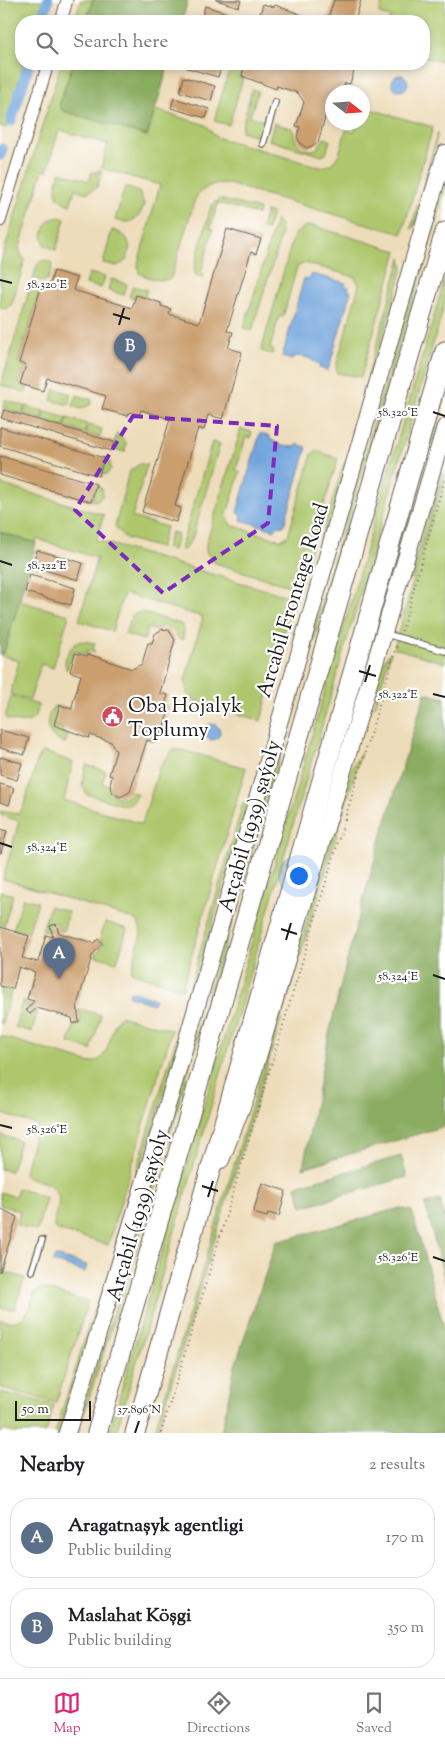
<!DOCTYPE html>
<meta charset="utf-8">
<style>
:root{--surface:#fff;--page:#f2f2f2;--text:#202124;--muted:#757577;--line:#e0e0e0;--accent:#db2777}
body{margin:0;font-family:"Sorts Mill Goudy",serif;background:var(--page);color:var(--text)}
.compass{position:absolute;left:325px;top:85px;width:45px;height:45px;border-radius:50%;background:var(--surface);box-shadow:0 2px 8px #0003;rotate:107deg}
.scale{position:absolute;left:15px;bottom:12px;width:76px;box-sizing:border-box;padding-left:5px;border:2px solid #1c1c1c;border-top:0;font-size:14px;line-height:18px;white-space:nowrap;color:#1c1c1c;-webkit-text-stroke:4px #fff;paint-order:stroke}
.you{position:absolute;left:298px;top:875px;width:18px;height:18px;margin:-12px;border:4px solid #fff;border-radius:50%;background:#1a73e8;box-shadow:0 0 0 8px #1a73e833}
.badge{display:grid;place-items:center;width:32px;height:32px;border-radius:50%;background:var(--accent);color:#fff;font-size:16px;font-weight:700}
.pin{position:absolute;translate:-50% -41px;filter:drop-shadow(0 1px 2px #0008)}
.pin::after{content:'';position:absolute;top:26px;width:18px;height:15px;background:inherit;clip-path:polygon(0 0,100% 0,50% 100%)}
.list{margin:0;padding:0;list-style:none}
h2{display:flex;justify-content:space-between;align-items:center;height:65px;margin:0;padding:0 20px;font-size:21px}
h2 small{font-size:16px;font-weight:400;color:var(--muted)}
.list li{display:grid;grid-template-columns:32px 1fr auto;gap:15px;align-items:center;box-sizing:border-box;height:80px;margin:0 10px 10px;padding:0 10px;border:1px solid var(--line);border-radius:20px}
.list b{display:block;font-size:19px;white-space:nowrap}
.list p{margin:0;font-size:16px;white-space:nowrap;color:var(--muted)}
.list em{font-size:16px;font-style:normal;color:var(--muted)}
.icon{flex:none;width:28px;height:28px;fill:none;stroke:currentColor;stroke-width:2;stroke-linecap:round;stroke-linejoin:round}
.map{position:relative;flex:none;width:445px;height:1433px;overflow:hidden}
.search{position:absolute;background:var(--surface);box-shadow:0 2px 8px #0003;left:15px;right:15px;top:15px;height:55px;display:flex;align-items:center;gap:12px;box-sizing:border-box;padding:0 18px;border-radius:20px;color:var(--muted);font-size:19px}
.sheet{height:245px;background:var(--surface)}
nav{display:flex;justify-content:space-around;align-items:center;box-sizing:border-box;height:70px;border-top:1px solid var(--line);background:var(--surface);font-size:14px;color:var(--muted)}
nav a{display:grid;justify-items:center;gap:2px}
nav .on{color:var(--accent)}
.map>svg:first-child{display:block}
.green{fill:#aec76d;stroke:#657244}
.forest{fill:#8aac60;stroke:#53643e}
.water{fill:#6fa3db;stroke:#46607c}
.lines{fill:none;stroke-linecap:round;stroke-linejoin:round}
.canal{stroke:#6fa3db;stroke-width:11}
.building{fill:#ca9e6d}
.lane-casing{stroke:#655f53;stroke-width:8}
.street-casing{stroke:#655f53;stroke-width:13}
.secondary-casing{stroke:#655f53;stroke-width:18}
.primary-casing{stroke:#655f53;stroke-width:21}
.path{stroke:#655f53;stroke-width:2;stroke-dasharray:1 4;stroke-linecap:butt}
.lane{stroke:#fff;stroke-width:5.5}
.street{stroke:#fff;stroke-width:11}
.secondary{stroke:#fff;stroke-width:16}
.primary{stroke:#fff;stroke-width:19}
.marked{fill:none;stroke:#7b2cbf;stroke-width:4;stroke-dasharray:10 6;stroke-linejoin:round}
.ticks{fill:none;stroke:#1c1c1c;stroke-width:2}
.labels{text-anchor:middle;stroke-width:4.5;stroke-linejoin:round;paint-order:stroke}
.street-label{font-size:21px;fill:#1c1c1c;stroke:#fff}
.poi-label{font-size:21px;fill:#1c1c1c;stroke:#fff;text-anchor:start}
.ticks-label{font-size:12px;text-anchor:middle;fill:#1c1c1c;stroke:#fff;stroke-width:4.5;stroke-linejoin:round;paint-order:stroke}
</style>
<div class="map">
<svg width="445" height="1433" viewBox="0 0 445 1433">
<rect width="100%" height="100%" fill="#fff"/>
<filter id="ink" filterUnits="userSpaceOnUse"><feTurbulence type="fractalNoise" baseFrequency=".02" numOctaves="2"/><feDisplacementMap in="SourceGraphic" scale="10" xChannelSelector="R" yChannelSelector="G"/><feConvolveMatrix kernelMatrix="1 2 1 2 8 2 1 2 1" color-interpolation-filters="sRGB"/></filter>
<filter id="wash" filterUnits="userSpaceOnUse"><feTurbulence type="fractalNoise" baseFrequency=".0096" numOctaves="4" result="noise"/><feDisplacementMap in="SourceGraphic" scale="20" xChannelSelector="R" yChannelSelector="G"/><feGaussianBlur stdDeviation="1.12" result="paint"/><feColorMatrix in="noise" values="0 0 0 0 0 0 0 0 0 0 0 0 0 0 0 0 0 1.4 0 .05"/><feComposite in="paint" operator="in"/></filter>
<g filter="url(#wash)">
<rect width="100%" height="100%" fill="#eddcb9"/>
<path class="green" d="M0,0H43L37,21H21V64H25L6,128L0,126Z
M81,0H93L86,21H74Z
M383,0H445V63L424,57V21H389L390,17L379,14Z
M61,64H73L59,105L147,136L155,110L206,125L216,137L320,167C340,166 341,146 346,130L354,132L357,123L362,122L363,107L433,127L402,234L225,183C211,183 203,188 195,199L171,278C160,283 149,278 139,273L138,264L160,185L101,168L108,144L59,130L47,171L43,170L19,250L25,260L12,304L6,309L0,308V265Z
M231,64L243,67L240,77L243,78L229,125L214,121Z
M252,89L258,91L250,116L266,121L261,137L241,131Z
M274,123L294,129C292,143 305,155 318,148L324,138L330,140L326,154L322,156L269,140Z
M438,132L426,177L428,179L415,226L411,229Z
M98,170L102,172L97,187L87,193L75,189L70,205C52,199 55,187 60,172L89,181L92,172L97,173Z
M445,178V191L134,1257L78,1433H75L131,1256Z
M125,187L139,192L144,204C139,220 132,225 115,220Z
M219,199L259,209L258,214L218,203L210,228L213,229L201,273L204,274L203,279L196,276L194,269L211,206Z
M266,211L272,213L267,230L261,228Z
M59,217L65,219L56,250L45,245L42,235L49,220Z
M276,220L280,224L281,236L252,331L244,328Z
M305,226H314L397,251L361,377L337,373L336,367L359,285L355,277L305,263L297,267L283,317L279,316L270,349L274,350L273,354L261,351L294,235Z
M112,230C130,235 132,244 127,260L117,266L103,263Z
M401,258L403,268L372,373L368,375Z
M43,260L53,263L48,280L45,279L44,282L33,279L37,265Z
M89,273L105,277L101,288L86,284Z
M445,278V303L116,1433H109Z
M111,279L127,284L124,295L108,290Z
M31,284L41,287L18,363L25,366L19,384L27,387L26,393L1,385Z
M133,286L147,290L145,297L135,294L134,298L129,297Z
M445,382V399L289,932L285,930Z
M55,389L72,394L69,405L51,400Z
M77,395L92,400L91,404L81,409L73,406Z
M5,400L25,406L22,414L3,408Z
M26,406L44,411L42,420L24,414Z
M46,412L67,418L64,427L43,420Z
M68,418L87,424L85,433L65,427Z
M89,425L102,429L100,437L86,433Z
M241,429L252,432L250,438L246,437L236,470L240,472L226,517L231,525L280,540L288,536L312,454L316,450L338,459L299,589L215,563L206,552V544Z
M117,433L126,443L125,452L113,449Z
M212,442L220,444L192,539L185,549L180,550Z
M105,458L110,462L111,469L107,474L100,475Z
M344,462L346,464L322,552L317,551Z
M140,464L147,465L132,517L166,527L160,548L125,538L115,526L128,476L131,470Z
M445,471V663L394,648Z
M440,472L443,473L412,579L409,578Z
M0,484L104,515L96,540L297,599L294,608H290L261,721L196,701L187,694L185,680L203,617L126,594L123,596L112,631L79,621L97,558L37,539L36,543L0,532Z
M97,485L102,489L103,495L99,500L92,501Z
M171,532L178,534L173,550L166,548Z
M19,601L69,615L53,668L41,664L30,700L10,694L19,661L0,655V653H4Z
M141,612L181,624L184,630L183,640L178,638L172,629L164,626L154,630L148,628L144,640L125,634L132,615Z
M81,641L95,643L93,649L95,652L87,650L86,654L74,651L67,670C61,659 71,644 81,641Z
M391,652L375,706C377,688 377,665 391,652Z
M11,696L38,705C38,726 20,725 5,718Z
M54,706H58L52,725L63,729L62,733L70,736L67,737L65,743C46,737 43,722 54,706Z
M173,750H182L246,768L182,989L131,972L141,933L140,927L136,920L3,879L19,821L0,815V811L17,814L23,808L39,755L44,752L73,762L64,800L142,824L160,765Z
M361,753C294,980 224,1206 157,1433H154C219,1211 288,990 352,767Z
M86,765L106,771L102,783L109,786L114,796L122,799L133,792L138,794C135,801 130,805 122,805L87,794L82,785Z
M243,803L247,804L197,978L190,986Z
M0,891L13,895L4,926L0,925Z
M23,898L38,902L28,933L13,929Z
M50,906L69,912L63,931H60L57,922L48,925L50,932L42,930Z
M105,922L127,929L117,962L95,956L104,943L100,939Z
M0,988L11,991L2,1024L0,1023Z
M22,1001L30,1004L24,1010L30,1016L38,1009L32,1032L15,1027Z
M79,1009L101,1015L91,1050L69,1043L74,1025L81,1023Z
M120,1016L172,1030L108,1245L58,1230L54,1227C54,1219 56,1213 58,1206C63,1185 41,1181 26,1177L24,1174L37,1125L0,1113V1036L90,1063C113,1060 107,1031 120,1016Z
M177,1036L180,1041L118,1243H115Z
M0,1135L20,1141L11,1171L0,1169Z
M18,1188L46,1198L37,1231L17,1225L20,1211L0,1205V1192L15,1197Z
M3,1271L25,1278L14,1309L0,1308V1280Z
M41,1288L88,1302L56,1403L0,1387V1320C25,1326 28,1313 34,1293Z
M95,1306L99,1308L59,1433H55Z
M0,1392L54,1405L46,1433H12L5,1430L0,1433Z"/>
<path class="forest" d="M93,0H188L182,21H86Z
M73,64H169L147,136L63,111L59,105Z
M0,532L36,543L4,653H0Z
M425,693L445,698V1126L303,1168C312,1122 320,1075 330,1030C356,916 391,804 425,693Z
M401,1156L407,1177L302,1207L296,1186Z
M440,1200L445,1221V1282L425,1204Z
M400,1208L412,1211L445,1331V1433H221L235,1366L276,1242Z"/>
<path class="water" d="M392 83a8 8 0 1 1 16 0a8 8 0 1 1-16 0Z
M312,274L346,283L345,286L349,287L348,291H351L328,371L319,368V365C311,358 303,355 293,357L292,360L282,357L304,278L307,279Z
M260,433L270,436V439L282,446L296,447L297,444L307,447L284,526L276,527L275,530L241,520L242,517L237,512Z
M204 732a8 8 0 1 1 16 0a8 8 0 1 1-16 0Z
M130,991L155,999L153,1004L129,996Z
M55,1256L87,1265L85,1272L53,1262Z"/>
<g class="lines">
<path class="canal" d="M42,21L48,0
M11,121L29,64
M0,155L2,149"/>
</g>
<g id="blocks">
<path class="building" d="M216,0H241L239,7Z
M334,0H361L355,21H258L263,4L274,7L275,5L319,21L329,15Z
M205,6L236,16L235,21H201Z
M188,64H222L218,77L187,68Z
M245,64H356L350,84L345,83L342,92H332L318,143L307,148L301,144L297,137L300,127L296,126L304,102L298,93L277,86L276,89L242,76Z
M184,77L215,86L211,101L180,92Z
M174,98L209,109L206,118L171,108Z
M227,229L261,239L256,254L251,252L227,331L233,332L228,348L242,352L223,419L208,415L204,430L198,428L175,506L181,508L176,522L142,512L170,419L141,410L139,415L129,412L128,416L102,409L106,396L47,378L43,391L20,384L26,365L19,363L41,287L48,289L54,271L77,278L73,290L132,308L136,295L161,303V306L171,309L169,314L199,323Z
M4,410L114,442L111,451L1,418Z
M0,427L104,458L99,476L0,446Z
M0,456L96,484L91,502L0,475Z
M37,550L83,563L78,580L32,566Z
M30,575L75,588L71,605L25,592Z
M162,629L169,630L175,640L160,693L168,695L165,705L170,707L162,733L157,732L154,742L147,740L130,792L120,797L113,793L110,786L112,776L109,775L116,751L111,742L90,735L89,738L54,725L60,705L72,709V706L81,675L70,672L75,653L87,656L88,654L132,669L142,664L148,643H152L155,634Z
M0,730L29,738L24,755L0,748Z
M0,757L22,763L17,780L0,775Z
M0,784L14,788L9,805L0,802Z
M0,829L7,831L1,853H0Z
M56,924L59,933L94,943L98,939L102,943L92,956L77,1005L79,1022L73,1024L72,1018L37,1008L30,1014L26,1010L34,1001L27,999L35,972L19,967L13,989L0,986V927L29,936L22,958L38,962L46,935L53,937L50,926Z
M262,1183L286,1191L279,1216L268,1213L267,1217L253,1213Z
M0,1208L17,1217L0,1272Z"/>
</g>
</g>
<g filter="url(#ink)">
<use href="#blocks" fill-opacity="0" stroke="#655f53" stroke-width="1"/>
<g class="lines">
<defs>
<path id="lane" d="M263,144L275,102
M386,634L445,651
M32,1271L42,1240"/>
<path id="street" d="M61,21L67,0
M0,221L48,64"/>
<path id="secondary" d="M221,1160L247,1094L445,427
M67,1433C201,1009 318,579 445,153"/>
<path id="primary" d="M97,1433L445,232
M135,1433L445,351"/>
</defs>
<use href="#lane" class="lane-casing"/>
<use href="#street" class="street-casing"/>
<use href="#secondary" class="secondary-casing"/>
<use href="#primary" class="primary-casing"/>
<path class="path" d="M402,631L445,478
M161,1433L397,645"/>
<use href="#lane" class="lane"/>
<use href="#street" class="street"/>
<use href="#secondary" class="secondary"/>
<use href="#primary" class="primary"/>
</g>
</g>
<path class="marked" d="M133,416L277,426L268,523L163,593L75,510Z"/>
<path class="ticks" d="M0,280L12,283M113,314L130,319M119,325L124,308M433,412L445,416M0,561L12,565M359,671L376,676M365,682L370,665M433,694L445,697M0,843L12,847M281,929L297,934M286,940L291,923M433,975L445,979M0,1125L12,1128M202,1186L218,1191M208,1197L213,1181M433,1257L445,1261M135,1433L139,1421"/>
<defs>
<symbol id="civic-disc" viewBox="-11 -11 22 22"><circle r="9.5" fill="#d1495b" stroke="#fff"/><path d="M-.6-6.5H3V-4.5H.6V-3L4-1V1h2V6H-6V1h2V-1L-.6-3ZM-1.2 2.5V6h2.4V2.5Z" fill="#fff"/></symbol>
</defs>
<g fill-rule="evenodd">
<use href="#civic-disc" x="100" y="704" width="25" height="25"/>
</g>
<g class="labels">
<g class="street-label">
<text transform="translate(292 600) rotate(-73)" y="7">Arcabil Frontage Road</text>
<text transform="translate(249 826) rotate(-74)" y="7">Arçabil (1939) şaýoly</text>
<text transform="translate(137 1215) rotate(-74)" y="7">Arçabil (1939) şaýoly</text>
</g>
<g class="poi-label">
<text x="128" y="712">Oba Hojalyk<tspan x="128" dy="24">Toplumy</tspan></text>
</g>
</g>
<g class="ticks-label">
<text x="47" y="288">58.320°E</text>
<text x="398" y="416">58.320°E</text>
<text x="47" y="569">58.322°E</text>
<text x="398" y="698">58.322°E</text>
<text x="47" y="851">58.324°E</text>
<text x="398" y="980">58.324°E</text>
<text x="47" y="1133">58.326°E</text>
<text x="398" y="1261">58.326°E</text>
<text x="139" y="1413">37.896°N</text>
</g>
</svg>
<svg class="compass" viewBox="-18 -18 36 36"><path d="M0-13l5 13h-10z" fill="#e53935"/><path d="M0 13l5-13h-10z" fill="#757577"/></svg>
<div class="scale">50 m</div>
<div class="you"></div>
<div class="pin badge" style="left:59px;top:979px;background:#5c6f8a">A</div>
<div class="pin badge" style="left:130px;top:372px;background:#5c6f8a">B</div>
<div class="search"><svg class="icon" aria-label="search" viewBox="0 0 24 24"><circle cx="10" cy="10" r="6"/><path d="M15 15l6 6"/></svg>Search here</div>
</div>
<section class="sheet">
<h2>Nearby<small>2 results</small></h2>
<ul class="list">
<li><span class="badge" style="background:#5c6f8a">A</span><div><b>Aragatnaşyk agentligi</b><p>Public building</p></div><em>170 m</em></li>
<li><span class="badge" style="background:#5c6f8a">B</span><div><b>Maslahat Köşgi</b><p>Public building</p></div><em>350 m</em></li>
</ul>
</section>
<nav>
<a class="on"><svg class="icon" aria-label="map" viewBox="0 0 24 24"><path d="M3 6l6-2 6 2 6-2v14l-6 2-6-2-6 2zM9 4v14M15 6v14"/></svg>Map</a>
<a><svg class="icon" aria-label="directions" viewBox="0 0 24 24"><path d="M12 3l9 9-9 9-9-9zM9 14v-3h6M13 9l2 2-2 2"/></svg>Directions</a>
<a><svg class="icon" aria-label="saved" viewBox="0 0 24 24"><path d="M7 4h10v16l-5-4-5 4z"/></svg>Saved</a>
</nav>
